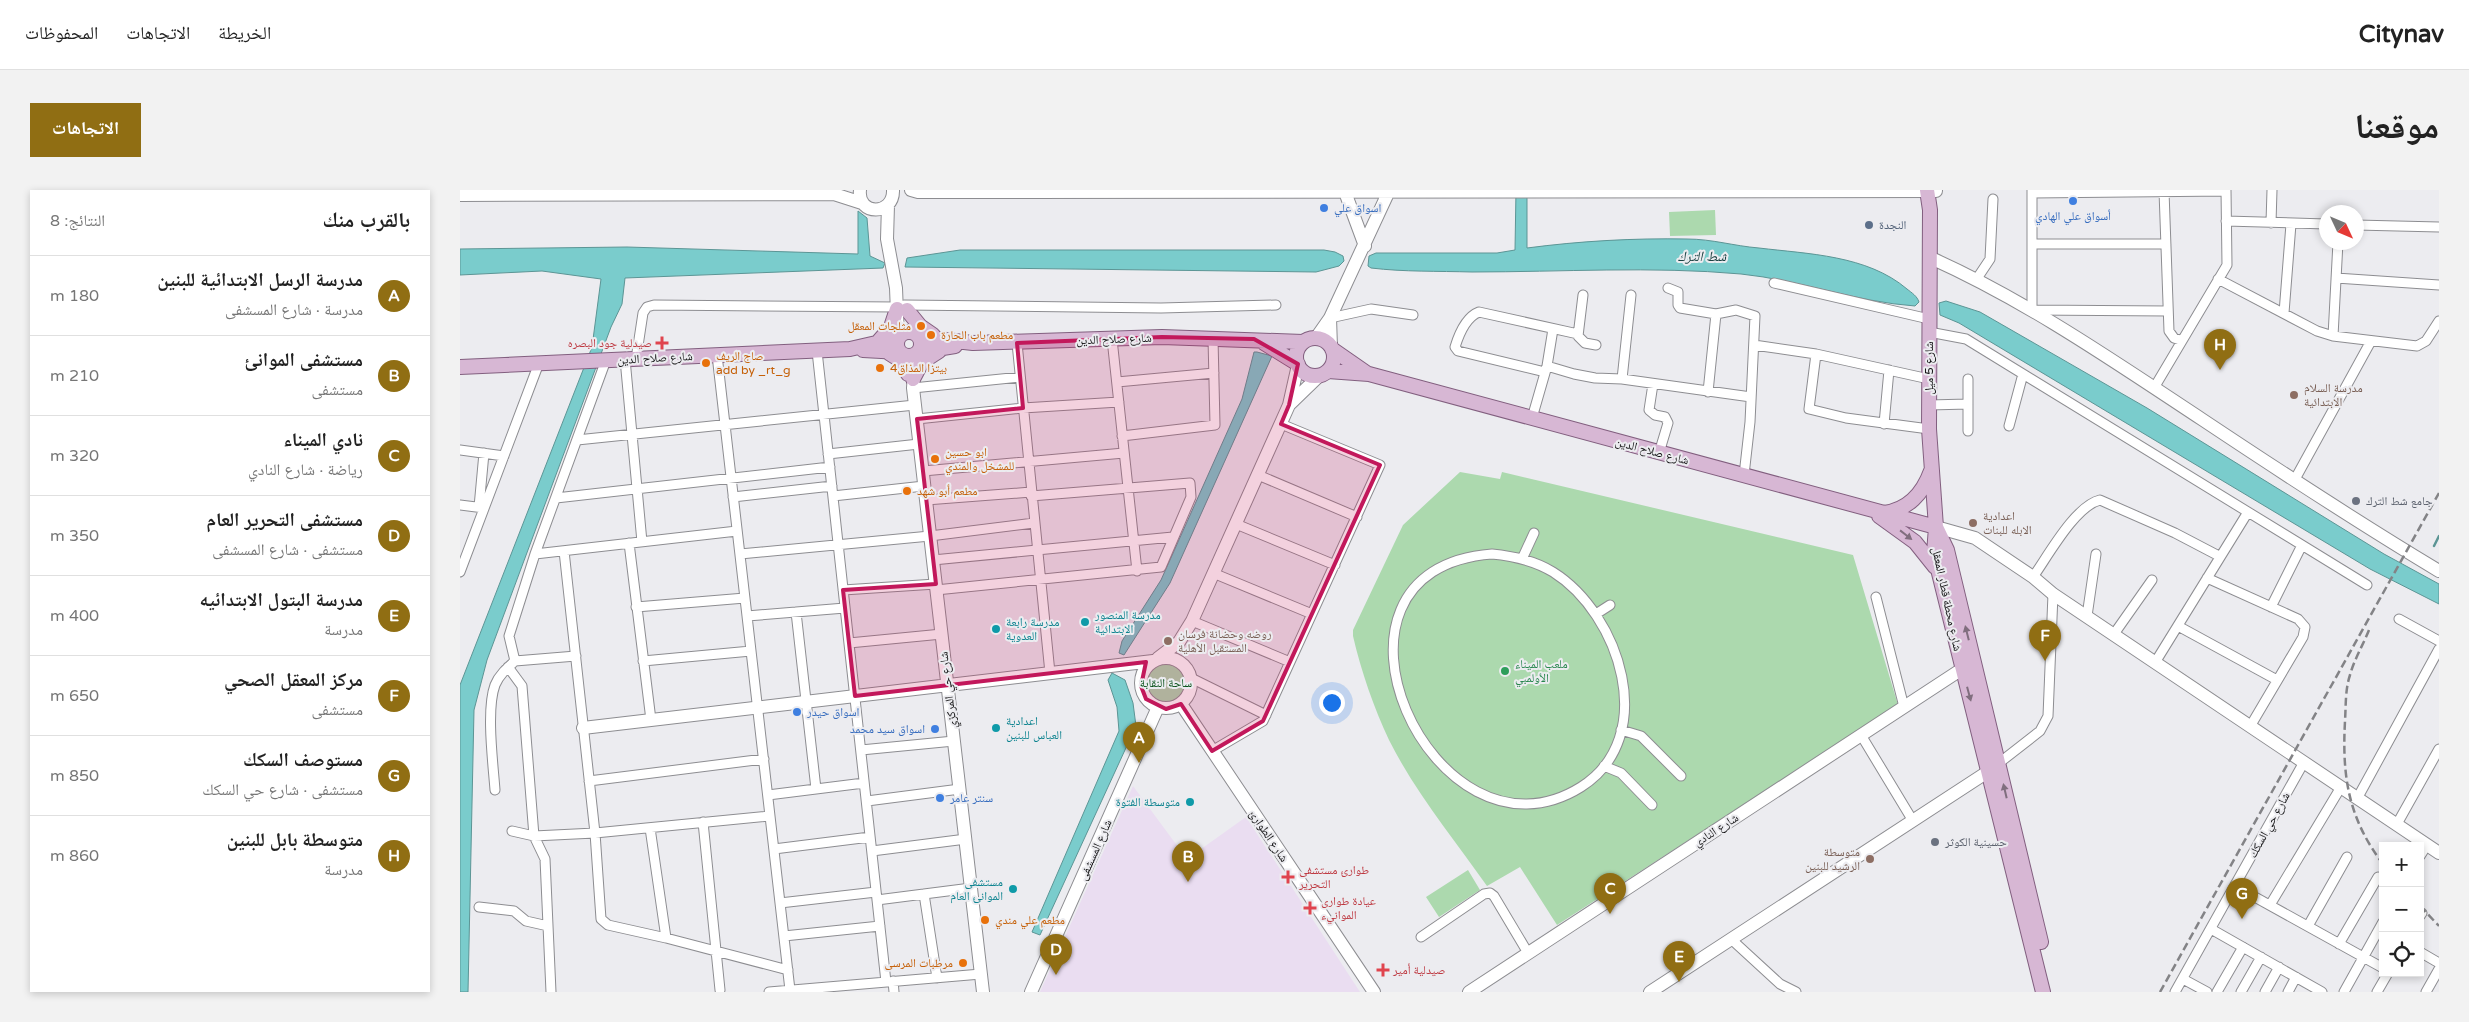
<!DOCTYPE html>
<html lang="ar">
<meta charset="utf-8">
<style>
:root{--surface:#fff;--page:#f2f2f2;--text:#222;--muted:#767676;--line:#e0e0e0;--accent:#906e13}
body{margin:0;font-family:"Varela Round","Noto Naskh Arabic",sans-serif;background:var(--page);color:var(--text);direction:rtl}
.controls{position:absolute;right:15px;bottom:15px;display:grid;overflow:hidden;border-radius:0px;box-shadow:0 2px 8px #0003}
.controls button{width:45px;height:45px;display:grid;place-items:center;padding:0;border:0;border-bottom:1px solid var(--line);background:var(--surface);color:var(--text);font:25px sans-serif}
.compass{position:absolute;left:1859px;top:15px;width:45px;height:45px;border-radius:50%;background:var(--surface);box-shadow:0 2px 8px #0003;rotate:134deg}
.you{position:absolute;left:871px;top:512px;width:18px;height:18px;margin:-12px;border:4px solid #fff;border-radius:50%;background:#1a73e8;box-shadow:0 0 0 8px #1a73e833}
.badge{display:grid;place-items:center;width:32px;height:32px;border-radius:50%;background:var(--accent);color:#fff;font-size:16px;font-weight:700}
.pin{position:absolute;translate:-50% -41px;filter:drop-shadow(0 1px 2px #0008)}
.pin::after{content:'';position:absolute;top:26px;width:18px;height:15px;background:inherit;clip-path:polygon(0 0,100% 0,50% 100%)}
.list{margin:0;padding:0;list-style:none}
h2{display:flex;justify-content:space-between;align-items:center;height:65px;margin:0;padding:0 20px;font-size:21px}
h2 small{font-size:16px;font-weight:400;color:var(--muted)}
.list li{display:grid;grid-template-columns:32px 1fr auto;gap:15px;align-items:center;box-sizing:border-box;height:80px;padding:0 20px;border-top:1px solid var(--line)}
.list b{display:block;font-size:19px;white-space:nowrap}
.list p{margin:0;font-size:16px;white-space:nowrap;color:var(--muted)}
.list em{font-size:16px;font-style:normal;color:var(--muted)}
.icon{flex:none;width:28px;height:28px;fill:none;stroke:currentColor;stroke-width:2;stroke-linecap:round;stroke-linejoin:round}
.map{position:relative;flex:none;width:1979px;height:802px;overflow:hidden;direction:ltr;border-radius:0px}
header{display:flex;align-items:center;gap:30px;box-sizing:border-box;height:70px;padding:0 25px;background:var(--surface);border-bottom:1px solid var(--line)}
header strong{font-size:24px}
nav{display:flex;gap:28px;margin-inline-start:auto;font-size:18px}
.intro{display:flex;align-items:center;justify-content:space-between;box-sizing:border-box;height:120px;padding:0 30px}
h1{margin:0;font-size:35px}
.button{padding:12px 22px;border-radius:0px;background:var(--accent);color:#fff;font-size:18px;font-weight:700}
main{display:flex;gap:30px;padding:0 30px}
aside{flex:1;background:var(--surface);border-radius:0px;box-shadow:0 2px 8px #0003}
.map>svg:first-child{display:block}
.medical{fill:#eaddf1}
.garden{fill:#acd9ae}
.water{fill:#7acccc;stroke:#5c9595}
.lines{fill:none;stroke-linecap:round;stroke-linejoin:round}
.stream{stroke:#5c9595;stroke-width:2.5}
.street-casing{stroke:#8d8d91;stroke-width:11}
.secondary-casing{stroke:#8d8d91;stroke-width:14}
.primary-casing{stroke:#825f7f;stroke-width:16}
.street{stroke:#fff;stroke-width:9}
.secondary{stroke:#fff;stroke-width:12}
.primary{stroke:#d7b7d4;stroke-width:14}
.rail{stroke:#838386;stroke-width:2.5;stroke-dasharray:8 4;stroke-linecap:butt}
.oneway{fill:#806e7e}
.marked{fill:#c2185b;fill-opacity:0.2;stroke:#c2185b;stroke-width:4;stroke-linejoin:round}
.shop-dot{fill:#3f7fe0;stroke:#ececf0;stroke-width:2}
.service-dot{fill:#5c6f8a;stroke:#ececf0;stroke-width:2}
.food-dot{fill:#e8710a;stroke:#ececf0;stroke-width:2}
.health-dot{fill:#e0444e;stroke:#ececf0;stroke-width:2}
.education-dot{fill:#8d6e63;stroke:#ececf0;stroke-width:2}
.worship-dot{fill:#6b7280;stroke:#ececf0;stroke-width:2}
.culture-dot{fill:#0f9aa8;stroke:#ececf0;stroke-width:2}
.leisure-dot{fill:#2e9e5b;stroke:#ececf0;stroke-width:2}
.labels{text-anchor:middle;stroke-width:4;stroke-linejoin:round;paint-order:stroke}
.shop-label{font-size:12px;fill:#366cbe;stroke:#ececf0;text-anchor:start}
.service-label{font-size:12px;fill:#4e5e75;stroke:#ececf0;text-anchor:start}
.food-label{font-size:12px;fill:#c56008;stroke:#ececf0;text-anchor:start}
.street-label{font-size:12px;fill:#151516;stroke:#ececf0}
.health-label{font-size:12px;fill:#be3a42;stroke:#ececf0;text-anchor:start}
.education-label{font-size:12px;fill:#785e54;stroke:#ececf0;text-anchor:start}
.worship-label{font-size:12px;fill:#5b616d;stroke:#ececf0;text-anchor:start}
.culture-label{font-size:12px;fill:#0d838f;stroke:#ececf0;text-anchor:start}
.leisure-label{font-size:12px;fill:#27864d;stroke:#ececf0;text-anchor:start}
.park-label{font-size:12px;fill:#075018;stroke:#ececf0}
.water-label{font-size:14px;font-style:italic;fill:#1b4242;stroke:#ececf0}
</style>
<header>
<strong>Citynav</strong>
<nav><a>الخريطة</a><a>الاتجاهات</a><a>المحفوظات</a></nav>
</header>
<div class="intro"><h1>موقعنا</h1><a class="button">الاتجاهات</a></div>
<main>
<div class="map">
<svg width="1979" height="802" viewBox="0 0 1979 802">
<rect width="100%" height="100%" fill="#ececf0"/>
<path class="medical" d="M673,596L727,669L786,627L900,802H580Z"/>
<path class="garden" d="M1255,20L1256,45L1210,46L1209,22Z
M1000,282L1040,289L1042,282L1393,365L1438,515L1097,735L1060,677L1027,696C994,649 955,602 929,550C914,518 901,481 893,446V440L943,335Z
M687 493a19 19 0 1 1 38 0a19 19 0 1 1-38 0Z
M1008,680L1020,700L979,727L966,707Z"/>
<path class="water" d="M1056,0H1067V58C1120,51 1174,48 1227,49C1252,49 1274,56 1299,58C1348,64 1407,65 1447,99C1452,103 1457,106 1459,112L1455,116C1396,112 1340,90 1281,84C1192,76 1102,82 1012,82C978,81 944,82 911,78L908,76L909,66L916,63H1037L1055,60Z
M398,21L407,28L410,66L425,73L423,78L165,88L162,114L151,137L27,470L14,520L8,802H0V495L132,157L141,89L82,81L0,85V59L167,57L398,64Z
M500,60H864L875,62L883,66L884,71L879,76L856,82L445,77L447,68Z
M1486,111L1520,122L1687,218L1924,364L1979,394V414L1910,379L1499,133L1480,125L1479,113Z
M797,162L812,166L710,393L664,465L659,463L662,451L701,390L782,209L794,162Z
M652,483L665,490L673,513L676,536L580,745L572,742L659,541L657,517L648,490Z"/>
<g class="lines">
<path class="stream" d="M1974,356L1979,346"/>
<defs>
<path id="street" d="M1572,0V120L1708,121
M1704,1L1709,141L1714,148L1720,150
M1572,3L1766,1
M1766,31L1866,34
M1811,33L1812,0
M1896,35L1979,37
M1572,54H1706
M1876,88L1979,95
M1758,89L1857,141L1873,146L1957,156L1966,151L1979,131
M1516,90L1530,69L1533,9
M1314,93L1469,129
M1208,98L1218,102V115L1220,118L1256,124L1276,120L1295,126L1290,232L1284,285
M1123,105L1118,146L1125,153L1136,155
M444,115L701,118L816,115
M1824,123L1831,34
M870,128L911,119L953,125
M1469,142L1506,149L1907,395
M1873,146L1878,52
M652,149L677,381
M557,153L590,483
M1294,155L1356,164L1469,189
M357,161L426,792
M1356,164L1349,219L1386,228L1469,239
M257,165L330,800
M165,169L182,352
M176,169L183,123L187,117L194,115L437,117
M1087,176L1114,184L1135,188L1162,189L1291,207
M1085,182L998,161L995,157C999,144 1006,127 1019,122L1118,144
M1162,189L1171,105
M1508,189V241
M657,192L754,183
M1193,194L1189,220L1195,225L1205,227L1208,233L1199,263
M453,198L560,187
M1694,198L1767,75L1766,0
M1248,202L1256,124
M1469,215L1508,214
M1072,228L1087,176L1093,139
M457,229L563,218L659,212
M1424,234L1429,180
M1549,236L1563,184
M662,246L755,235L753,148
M117,250L455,215
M0,260L44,266
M368,264L459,254
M463,281L664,263
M798,285L897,327
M1834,291L1911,151
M373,306L464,296
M273,307L372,296
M96,308L370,277
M466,310L571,302
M0,315L24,318
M19,317L24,263
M776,334L875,375
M169,353L191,530
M104,361L135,643L141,729L148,735L206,748L328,780
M75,364L277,341
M280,364L470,346L574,333
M1032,364C1053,366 1075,371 1093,382C1160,424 1200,547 1121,597C974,689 832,379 1032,364Z
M1062,369L1074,343
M473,370L713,347
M0,382L79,173
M753,383L852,424
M1573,387C1588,366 1615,316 1640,310L1715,343L1759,366
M1747,388L1838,429L1845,437L1843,447L1791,535
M383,400L476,394
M476,400L701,377L731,307L730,293L571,306
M1416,407L1444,517
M176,417L285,408
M1811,417L1842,355
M336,422L356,599
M1136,424L1150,415
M287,426L385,418
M1627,426L1636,364
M1939,429L1979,451
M732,431L830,472
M1718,436L1817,490
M1654,444L1692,390
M389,453L482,444
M55,471L116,466
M183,471L291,461
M1696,471L1788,322
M48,477L62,496L74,646L85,669L91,802
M731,488L806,525
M1161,540L1181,546L1221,586
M1401,545L1453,631
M401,560L494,551
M752,561L803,531L920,275L821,234
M1539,573L1580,541L1588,526L1593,404
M1144,576L1161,583L1192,615
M129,591L304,569
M35,600C33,573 26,519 35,495C39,485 47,478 55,471L49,446L75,364L146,170
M308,605L404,593
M1898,607L1979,459
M407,611L500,599
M243,632L260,800
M1937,634L1979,559
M190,638L206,748
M52,641L74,646L135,643L310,626
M314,659L410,647
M412,661L506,649
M1960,666L1967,655
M1775,696L1923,778
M464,704L477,788
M417,710L511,698
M320,713L416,702
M1810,715L1881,597
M19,717L54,721L66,731L88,736
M1960,726L1962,723
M1848,736L1887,667
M1751,739L1862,802
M324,746L420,736
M961,747L1024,704L1030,703L1034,706L1068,763
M1271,749L1320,794L1336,802
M1879,754L1918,687
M1960,762L1979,773
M1723,789L1747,802
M433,791L434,802
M309,802L521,784
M1715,802L1844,572
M1757,802L1783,757
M1781,802L1801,767
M1805,802L1819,777
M1828,802L1836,787
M1884,802L1923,732
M1917,802L1928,783
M1966,802L1979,779"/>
<path id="secondary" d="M400,0C397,26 434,26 433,0
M451,0L458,2L1476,1
M885,2L905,56
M0,5L374,4L402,13
M428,15L427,49L436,98L438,148
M1471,68C1567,111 1655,172 1743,230C1821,282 1899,333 1979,381
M870,128L871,157
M856,148L870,128L929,1
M455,164L453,198L523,802
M829,215L860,185
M1476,337L1515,348L1573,387L1593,404L1979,663
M681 493a25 25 0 1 1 50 0a25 25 0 1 1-50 0Z
M698,468L719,452L732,431L829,215L838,175
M721,514L914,802
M123,538L693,471
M571,802L698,517
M1009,802L1502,479
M1190,802L1529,581"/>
<path id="primary" d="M1467,0L1470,20L1469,239L1476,337L1474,363L1583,802
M447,120L460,136L473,145
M437 154a12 12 0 1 1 24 0a12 12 0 1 1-24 0Z
M459,147L513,153L702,147L843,152
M836 167a19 19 0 1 1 38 0a19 19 0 1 1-38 0Z
M417,153L431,137L437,119
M804,153L838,174
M872,159L908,184
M403,160L440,162
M458,162L495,156
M429,163L440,170L448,184
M0,177L390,159L438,148
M868,181L909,184L1476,337
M453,189L462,172L479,161
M1424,323C1448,320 1463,303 1471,281
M1419,326L1455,352L1475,377
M1476,337L1487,360L1581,752"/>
</defs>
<use href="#street" class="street-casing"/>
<use href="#secondary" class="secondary-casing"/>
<use href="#primary" class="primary-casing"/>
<use href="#street" class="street"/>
<use href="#secondary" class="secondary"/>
<use href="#primary" class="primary"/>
<path class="rail" d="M1909,440C1903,455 1894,470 1890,485C1885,500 1886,516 1885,531C1882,586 1888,628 1923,674
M1960,716L1979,736
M1700,802L1979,303"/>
</g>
<defs><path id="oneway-solid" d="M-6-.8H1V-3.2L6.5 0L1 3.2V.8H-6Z" transform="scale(1.25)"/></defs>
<g class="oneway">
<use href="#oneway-solid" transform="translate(1446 345) rotate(38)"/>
<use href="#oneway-solid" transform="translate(1507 443) rotate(-104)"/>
<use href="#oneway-solid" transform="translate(1509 504) rotate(75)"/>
<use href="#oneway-solid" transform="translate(1545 601) rotate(-103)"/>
</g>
<path class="marked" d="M702,147L794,149L838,174L829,215L821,234L920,275L803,531L752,561L721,514L706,519L686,509L681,496L686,472L395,506L383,400L476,394L457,229L563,218L557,153Z"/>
<g class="shop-dot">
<circle cx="1613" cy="11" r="5"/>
<circle cx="864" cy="18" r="5"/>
<circle cx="337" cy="522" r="5"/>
<circle cx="475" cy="539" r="5"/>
<circle cx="480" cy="608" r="5"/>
</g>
<circle class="service-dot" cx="1409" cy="35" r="5"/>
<g class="food-dot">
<circle cx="461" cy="136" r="5"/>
<circle cx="471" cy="145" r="5"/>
<circle cx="246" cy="173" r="5"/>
<circle cx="420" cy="178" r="5"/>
<circle cx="475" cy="269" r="5"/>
<circle cx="447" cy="301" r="5"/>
<circle cx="525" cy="730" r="5"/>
<circle cx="503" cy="773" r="5"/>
</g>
<g class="health-dot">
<path d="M199.5 145.5h5v5h5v5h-5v5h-5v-5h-5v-5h5z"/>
<path d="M825.5 679.5h5v5h5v5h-5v5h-5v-5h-5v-5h5z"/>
<path d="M847.5 710.5h5v5h5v5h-5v5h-5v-5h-5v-5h5z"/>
<path d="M920.5 772.5h5v5h5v5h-5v5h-5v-5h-5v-5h5z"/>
</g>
<g class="education-dot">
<circle cx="1834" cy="205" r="5"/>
<circle cx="1513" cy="333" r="5"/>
<circle cx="708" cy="451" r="5"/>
<circle cx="1410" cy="669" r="5"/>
</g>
<g class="worship-dot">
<circle cx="1896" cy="311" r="5"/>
<circle cx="1475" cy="652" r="5"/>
</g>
<g class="culture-dot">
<circle cx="625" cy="432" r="5"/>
<circle cx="536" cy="439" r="5"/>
<circle cx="536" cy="538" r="5"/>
<circle cx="730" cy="612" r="5"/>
<circle cx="553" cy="699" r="5"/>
</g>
<circle class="leisure-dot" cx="1045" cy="481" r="5"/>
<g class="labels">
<g class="shop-label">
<text x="874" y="22">اسواق علي</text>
<text x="1613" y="30" text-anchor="middle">أسواق علي الهادي</text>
<text x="347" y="526">اسواق حيدر</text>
<text x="465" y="543" text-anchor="end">اسواق سيد محمد</text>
<text x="490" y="612">سنتر عامر</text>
</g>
<g class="service-label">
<text x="1419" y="39">النجدة</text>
</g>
<g class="food-label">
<text x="451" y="140" text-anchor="end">مثلجات المعقل</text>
<text x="481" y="149">مطعم باب الحارة</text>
<text x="256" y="170">صاج الريف<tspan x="256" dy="14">add by _rt_g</tspan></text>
<text x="430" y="182">بيتزا المذاق4</text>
<text x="485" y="266">ابو حسين<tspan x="485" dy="14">للمشخل والمندي</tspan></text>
<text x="457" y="305">مطعم أبو شهد</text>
<text x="535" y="734">مطعم علي مندي</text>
<text x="493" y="777" text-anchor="end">مرطبات المرسى</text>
</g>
<g class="street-label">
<text transform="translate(654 149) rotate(-2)" y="4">شارع صلاح الدين</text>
<text transform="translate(195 168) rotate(-3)" y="4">شارع صلاح الدين</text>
<text transform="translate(1469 178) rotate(-90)" y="4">شارع 5 ميل</text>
<text transform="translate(1192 261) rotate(15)" y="4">شارع صلاح الدين</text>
<text transform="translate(1487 409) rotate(78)" y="4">شارع محطة قطار المعقل</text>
<text transform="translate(488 500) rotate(-97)" y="4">شارع حي المركزي</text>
<text transform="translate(1809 635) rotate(-61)" y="4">شارع حي السكك</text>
<text transform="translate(1256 640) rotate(-33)" y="4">شارع النادي</text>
<text transform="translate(809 646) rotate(56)" y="4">شارع الطوارئ</text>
<text transform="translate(635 660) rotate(-66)" y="4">شارع المسشفى</text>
</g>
<g class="health-label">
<text x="192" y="157" text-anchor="end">صيدلية جود البصره</text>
<text x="839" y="684">طوارئ مستشفى<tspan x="839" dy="14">التحرير</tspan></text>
<text x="861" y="715">عيادة طوارى<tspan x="861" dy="14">الموانيء</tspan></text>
<text x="933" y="784">صيدلية أمير</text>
</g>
<g class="education-label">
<text x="1844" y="202">مدرسة السلام<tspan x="1844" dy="14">الابتدائية</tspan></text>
<text x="1523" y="330">اعدادية<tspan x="1523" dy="14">الابله للبنات</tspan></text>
<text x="718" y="448">روضه وحضانة فرسان<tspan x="718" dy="14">المستقبل الأهلية</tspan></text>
<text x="1400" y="666" text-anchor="end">متوسطة<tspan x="1400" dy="14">الرشيد للبنين</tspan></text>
</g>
<g class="worship-label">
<text x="1906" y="315">جامع شط الترك</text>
<text x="1485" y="656">حسينية الكوثر</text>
</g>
<g class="culture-label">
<text x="635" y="429">مدرسة المنصور<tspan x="635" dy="14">الابتدائية</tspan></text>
<text x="546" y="436">مدرسة رابعة<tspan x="546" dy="14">العدوية</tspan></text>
<text x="546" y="535">اعدادية<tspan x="546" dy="14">العباس للبنين</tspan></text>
<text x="720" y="616" text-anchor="end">متوسطة الفتوة</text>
<text x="543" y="696" text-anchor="end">مستشفى<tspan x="543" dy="14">الموانئ العام</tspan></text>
</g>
<g class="leisure-label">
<text x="1055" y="478">ملعب الميناء<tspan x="1055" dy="14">الأولمبي</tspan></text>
</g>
<g class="park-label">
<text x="706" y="497">ساحة النقابة</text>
</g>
<g class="water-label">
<text x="1242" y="71">شط الترك</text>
</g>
</g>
</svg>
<div class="controls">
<button>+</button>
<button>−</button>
<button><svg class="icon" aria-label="locate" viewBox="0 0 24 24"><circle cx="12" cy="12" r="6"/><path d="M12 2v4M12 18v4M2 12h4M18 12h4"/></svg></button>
</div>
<svg class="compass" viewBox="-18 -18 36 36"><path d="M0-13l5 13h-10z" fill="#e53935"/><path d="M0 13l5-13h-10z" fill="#767676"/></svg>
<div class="you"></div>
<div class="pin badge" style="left:679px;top:573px">A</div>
<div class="pin badge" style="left:728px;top:692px">B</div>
<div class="pin badge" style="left:1150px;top:724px">C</div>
<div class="pin badge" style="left:596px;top:785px">D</div>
<div class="pin badge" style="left:1219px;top:792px">E</div>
<div class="pin badge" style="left:1585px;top:471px">F</div>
<div class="pin badge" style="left:1782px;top:729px">G</div>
<div class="pin badge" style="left:1760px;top:180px">H</div>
</div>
<aside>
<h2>بالقرب منك<small>النتائج: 8</small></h2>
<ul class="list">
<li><span class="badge">A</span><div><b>مدرسة الرسل الابتدائية للبنين</b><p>مدرسة · شارع المسشفى</p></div><em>180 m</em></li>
<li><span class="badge">B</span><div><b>مستشفى الموانئ</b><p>مستشفى</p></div><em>210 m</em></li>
<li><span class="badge">C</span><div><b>نادي الميناء</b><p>رياضة · شارع النادي</p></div><em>320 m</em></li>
<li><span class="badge">D</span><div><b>مستشفى التحرير العام</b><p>مستشفى · شارع المسشفى</p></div><em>350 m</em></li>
<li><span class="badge">E</span><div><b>مدرسة البتول الابتدائيه</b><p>مدرسة</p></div><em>400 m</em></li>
<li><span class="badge">F</span><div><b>مركز المعقل الصحي</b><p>مستشفى</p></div><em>650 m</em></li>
<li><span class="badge">G</span><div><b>مستوصف السكك</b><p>مستشفى · شارع حي السكك</p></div><em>850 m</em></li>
<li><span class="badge">H</span><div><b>متوسطة بابل للبنين</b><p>مدرسة</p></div><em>860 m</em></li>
</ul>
</aside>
</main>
